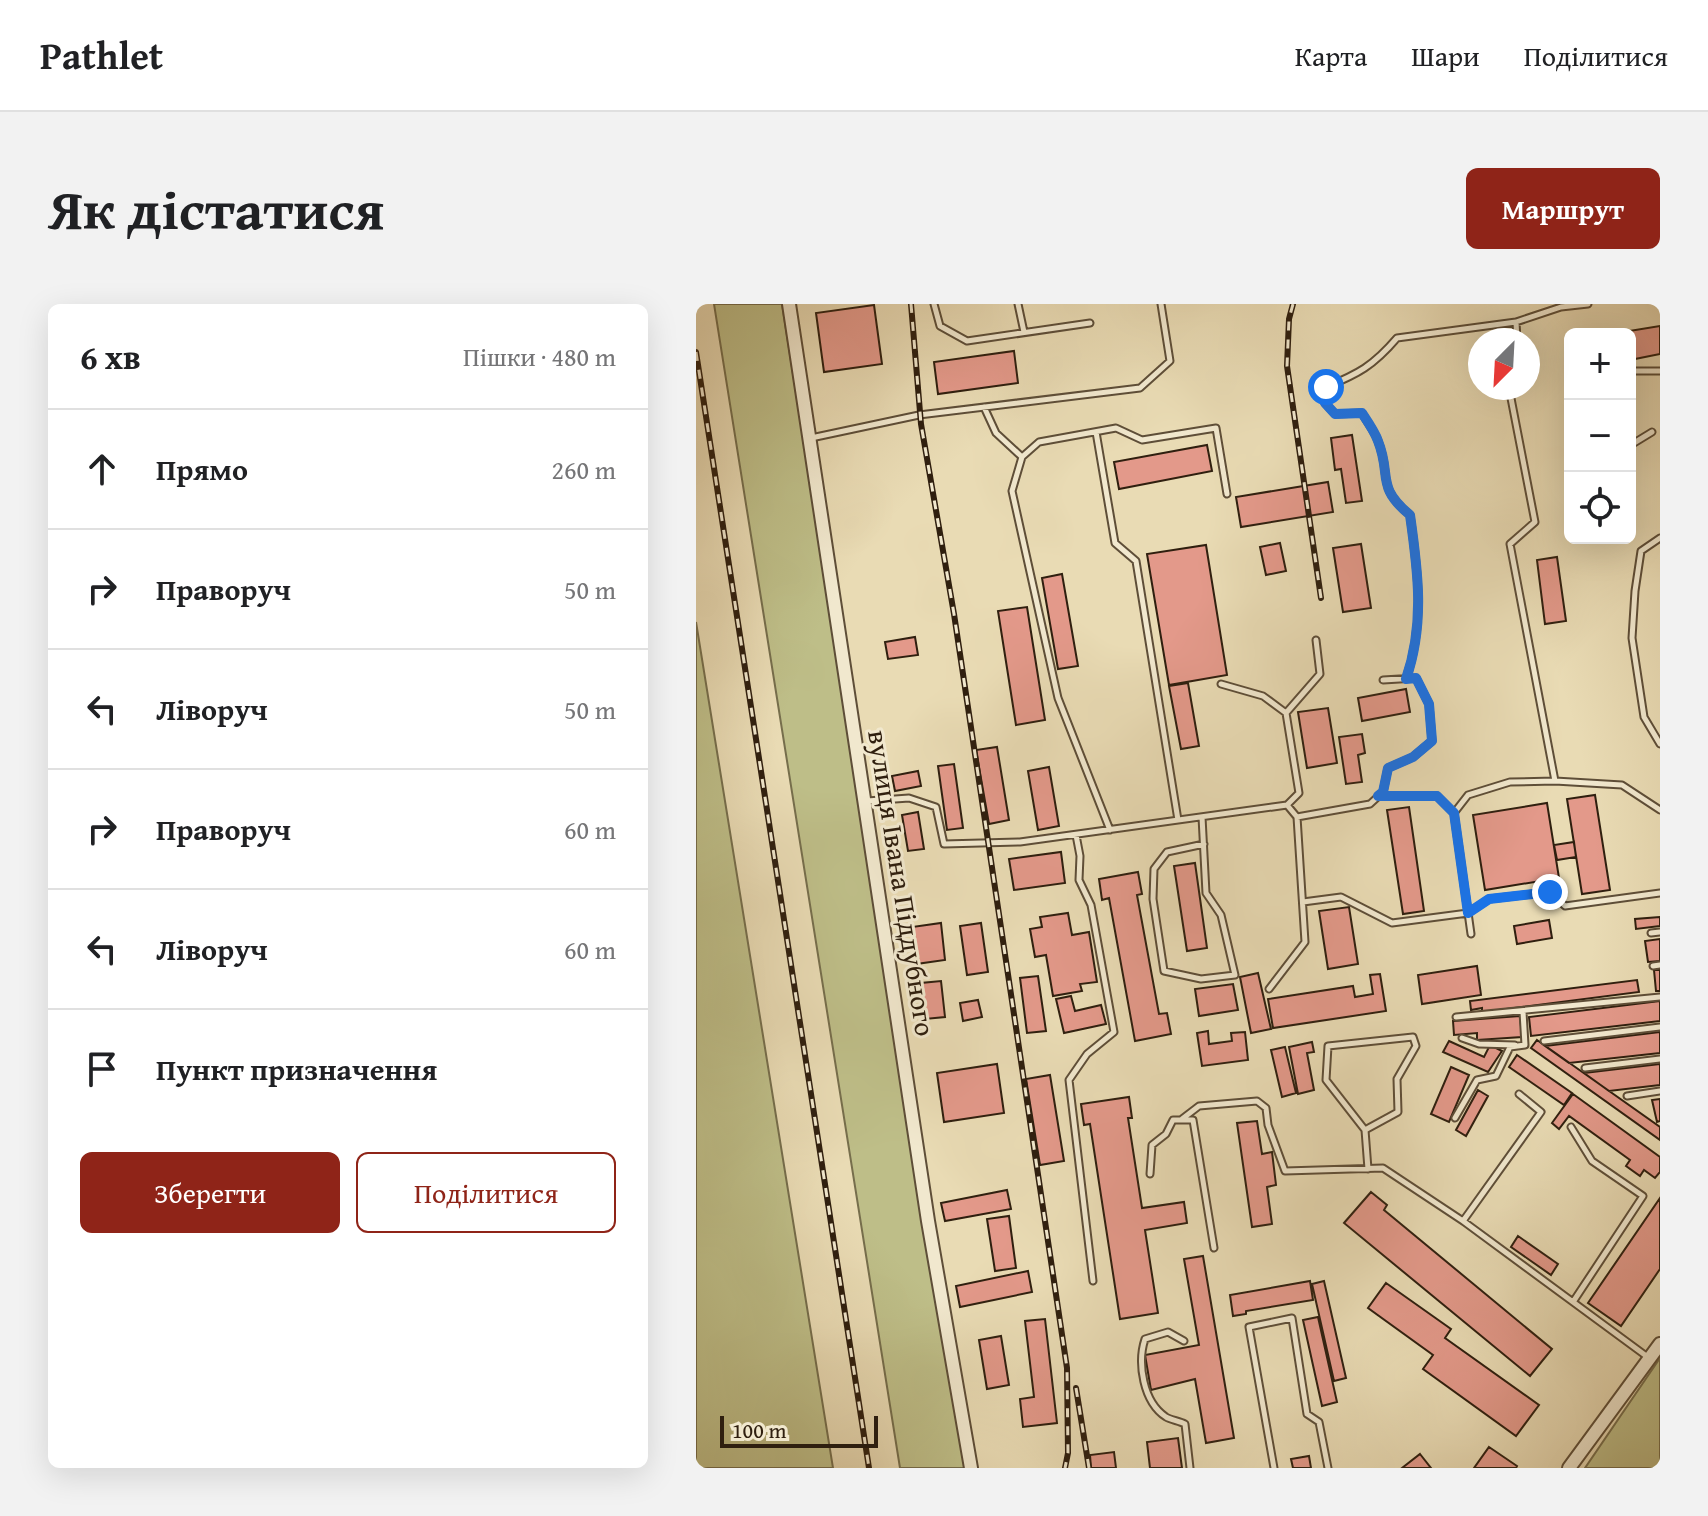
<!DOCTYPE html>
<html lang="uk">
<meta charset="utf-8">
<style>
:root{--surface:#fff;--page:#f2f2f2;--text:#202124;--muted:#757577;--line:#e0e0e0;--accent:#8f2418}
body{margin:0;font-family:"Gentium Book Plus",serif;background:var(--page);color:var(--text)}
.controls{position:absolute;right:24px;top:24px;display:grid;overflow:hidden;border-radius:12px;box-shadow:0 8px 32px #0002}
.controls button{width:72px;height:72px;display:grid;place-items:center;padding:0;border:0;border-bottom:2px solid var(--line);background:var(--surface);color:var(--text);font:40px sans-serif}
.compass{position:absolute;left:772px;top:24px;width:72px;height:72px;border-radius:50%;background:var(--surface);box-shadow:0 8px 32px #0002;rotate:204deg}
.scale{position:absolute;left:24px;bottom:20px;width:158px;box-sizing:border-box;padding-left:8px;border:4px solid #2f1f0f;border-top:0;font-size:22px;line-height:28px;white-space:nowrap;color:#2f1f0f;-webkit-text-stroke:6px #f1e8ce;paint-order:stroke}
.stop{position:absolute;width:24px;height:24px;margin:-18px;border:6px solid #1a73e8;border-radius:50%;background:#fff}
.stop.end{background:#1a73e8;border-color:#fff;box-shadow:0 2px 8px #0008}
.list{margin:0;padding:0;list-style:none}
h2{display:flex;justify-content:space-between;align-items:center;height:104px;margin:0;padding:0 32px;font-size:34px}
h2 small{font-size:26px;font-weight:400;color:var(--muted)}
.list li{display:grid;grid-template-columns:52px 1fr auto;gap:24px;align-items:center;box-sizing:border-box;height:120px;padding:0 32px;border-top:2px solid var(--line)}
.list b{display:block;font-size:30px;white-space:nowrap}
.list em{font-size:26px;font-style:normal;color:var(--muted)}
.actions{display:flex;gap:16px;padding:24px 32px}
.actions a{flex:1;padding:18px 0;border:2px solid var(--accent);border-radius:12px;text-align:center;font-size:28px;color:var(--accent)}
.actions .main{background:var(--accent);color:#fff}
.icon{flex:none;width:44px;height:44px;fill:none;stroke:currentColor;stroke-width:2;stroke-linecap:round;stroke-linejoin:round}
.map{position:relative;flex:none;width:964px;height:1164px;overflow:hidden;border-radius:12px}
header{display:flex;align-items:center;gap:48px;box-sizing:border-box;height:112px;padding:0 40px;background:var(--surface);border-bottom:2px solid var(--line)}
header strong{font-size:38px}
nav{display:flex;gap:44px;margin-inline-start:auto;font-size:28px}
.intro{display:flex;align-items:center;justify-content:space-between;box-sizing:border-box;height:192px;padding:0 48px}
h1{margin:0;font-size:56px}
.button{padding:20px 36px;border-radius:12px;background:var(--accent);color:#fff;font-size:28px;font-weight:700}
main{display:flex;gap:48px;padding:0 48px}
aside{flex:1;background:var(--surface);border-radius:12px;box-shadow:0 8px 32px #0002}
.map>svg:first-child{display:block}
.green{fill:#bebe88;stroke:#766e4c;stroke-width:2}
.building{fill:#e3998a;stroke:#2f1f0f;stroke-width:2}
.lines{fill:none;stroke-linecap:round;stroke-linejoin:round}
.service-casing{stroke:#5e4e38;stroke-width:9}
.tertiary-casing{stroke:#5e4e38;stroke-width:16}
.service{stroke:#f1e8ce;stroke-width:5}
.tertiary{stroke:#f1e8ce;stroke-width:12}
.rail-casing{stroke:#2f1f0f;stroke-width:6}
.rail{stroke:#f1e8ce;stroke-width:3;stroke-dasharray:9;stroke-linecap:butt}
.route{stroke:#1a73e8;stroke-width:10}
.labels{text-anchor:middle;stroke-width:6;stroke-linejoin:round;paint-order:stroke}
.street-label{font-size:28px;fill:#2f1f0f;stroke:#f1e8ce}
</style>
<header>
<strong>Pathlet</strong>
<nav><a>Карта</a><a>Шари</a><a>Поділитися</a></nav>
</header>
<div class="intro"><h1>Як дістатися</h1><a class="button">Маршрут</a></div>
<main>
<aside>
<h2>6 хв<small>Пішки · 480 m</small></h2>
<ul class="list">
<li><svg class="icon" aria-label="ahead" viewBox="0 0 24 24"><path d="M12 20V5M6 11l6-6 6 6"/></svg><div><b>Прямо</b></div><em>260 m</em></li>
<li><svg class="icon" aria-label="right" viewBox="0 0 24 24"><path d="M7 20v-9h11M14 6l5 5-5 5"/></svg><div><b>Праворуч</b></div><em>50 m</em></li>
<li><svg class="icon" aria-label="left" viewBox="0 0 24 24"><path d="M17 20v-9H6M10 6l-5 5 5 5"/></svg><div><b>Ліворуч</b></div><em>50 m</em></li>
<li><svg class="icon" aria-label="right" viewBox="0 0 24 24"><path d="M7 20v-9h11M14 6l5 5-5 5"/></svg><div><b>Праворуч</b></div><em>60 m</em></li>
<li><svg class="icon" aria-label="left" viewBox="0 0 24 24"><path d="M17 20v-9H6M10 6l-5 5 5 5"/></svg><div><b>Ліворуч</b></div><em>60 m</em></li>
<li><svg class="icon" aria-label="arrive" viewBox="0 0 24 24"><path d="M6 21V4h12l-3 4 3 4H6"/></svg><div><b>Пункт призначення</b></div></li>
</ul>
<div class="actions"><a class="main">Зберегти</a><a>Поділитися</a></div>
</aside>
<div class="map">
<svg width="964" height="1164" viewBox="0 0 964 1164">
<rect width="100%" height="100%" fill="#e9dbb4"/>
<filter id="stains"><feTurbulence type="fractalNoise" baseFrequency=".0025" numOctaves="4"/><feColorMatrix values="0 0 0 0 .2 0 0 0 0 .09 0 0 0 0 .02 0 0 0 .5 -.17"/></filter>
<radialGradient id="worn" r=".72"><stop offset=".6" stop-color="#630" stop-opacity="0"/><stop offset="1" stop-color="#630" stop-opacity=".3"/></radialGradient>
<path class="green" d="M18,0H86L269,1164H204Z
M0,318L137,1164H0Z
M964,1054V1164H889Z"/>
<path class="building" d="M178,1L186,60L128,68L120,9Z
M964,22V50L934,56V30H915Z
M318,47L322,79L242,90L238,58Z
M656,131L666,197L650,199L645,165L639,166L635,134Z
M511,141L516,167L423,185L418,158Z
M632,178L637,208L545,223L540,193Z
M584,239L590,267L570,271L564,243Z
M665,240L675,304L647,308L637,244Z
M510,241L531,371L473,381L451,250Z
M861,253L870,317L849,320L841,256Z
M366,270L382,362L362,365L346,274Z
M331,303L349,416L320,421L302,307Z
M219,333L222,351L192,355L189,338Z
M492,379L503,442L485,445L473,382Z
M710,385L714,408L666,417L662,394Z
M632,404L641,459L611,464L602,408Z
M666,430L669,449L662,451L666,478L650,480L643,433Z
M301,443L313,516L293,520L280,446Z
M258,460L267,524L251,526L242,462Z
M353,463L363,522L342,526L332,467Z
M222,467L225,482L199,487L196,472Z
M899,491L914,586L886,590L871,495Z
M851,499L863,574L789,586L777,511Z
M713,503L728,607L707,610L691,506Z
M222,508L228,545L212,547L206,511Z
M878,538L880,553L861,556L858,541Z
M365,548L369,579L318,586L313,555Z
M499,559L511,644L491,647L478,562Z
M442,568L446,590L441,591L463,710L471,709L475,730L439,737L413,594L406,596L403,575Z
M653,603L662,660L632,665L623,607Z
M372,609L376,631L393,628L401,678L384,680L386,687L357,692L350,651L339,653L334,625L346,623L344,613Z
M964,613V622L940,625L939,615Z
M853,616L856,634L821,640L818,622Z
M245,619L249,656L220,660L216,623Z
M285,619L292,668L271,671L264,622Z
M964,635V657L952,658L949,637Z
M781,662L785,691L726,700L722,671Z
M958,666H964V687H960Z
M562,669L575,725L555,729L544,673Z
M684,670L690,707L577,724L572,695L657,682L659,693L677,690L674,671Z
M342,672L350,727L331,729L324,674Z
M941,676L943,688L786,708V704L775,706L774,697Z
M245,677L249,713L229,715L225,679Z
M537,680L542,706L503,712L499,685Z
M375,692L379,707L405,701L410,720L368,729L360,695Z
M282,696L286,713L267,717L264,699Z
M964,697V717L835,732L833,713Z
M824,712L826,733L781,736V729L758,731L757,717Z
M512,727L513,740L536,737L535,729L549,728L552,756L506,762L501,729Z
M964,728V749L873,759L849,742Z
M841,736L964,823V836L835,744Z
M753,737L788,753L794,741L806,747L792,768L747,748Z
M616,738L618,748L611,749L618,786L602,790L593,743Z
M589,743L600,789L586,793L575,746Z
M821,751L876,789L868,801L813,763Z
M301,760L308,809L248,818L241,769Z
M964,760V781L913,787L888,769Z
M755,763L773,771L753,818L735,810Z
M354,771L368,857L344,861L330,775Z
M782,786L792,792L770,832L760,826Z
M877,790L964,853V868L959,874L948,866L944,872L930,862L934,856L873,812L863,825L856,819Z
M433,793L436,814H432L446,904L488,898L491,919L449,926L462,1009L424,1015L394,820L388,821L385,800Z
M964,795V817L961,818L956,796Z
M561,817L566,850L576,848L580,881L571,883L576,920L556,923L541,819Z
M311,886L315,905L249,917L245,899Z
M675,888L691,901L688,906L856,1045L834,1072L648,919Z
M964,894V965L925,1022L892,999Z
M313,912L320,964L299,967L291,915Z
M822,932L862,960L855,971L815,943Z
M507,952L538,1134L510,1139L499,1075L455,1086L449,1051L503,1041L488,955Z
M332,967L336,988L264,1003L260,982Z
M614,977L617,996L550,1007V1010L537,1012L534,991Z
M628,977L650,1074L638,1077L616,980Z
M690,979L755,1025L749,1034L843,1101L820,1132L727,1065L737,1051L672,1004Z
M622,1013L641,1098L626,1102L607,1016Z
M349,1015L361,1119L327,1123L324,1095L338,1093L329,1017Z
M305,1032L313,1081L291,1085L283,1036Z
M482,1134L486,1164H454L451,1138Z
M793,1143L821,1162L820,1164H778Z
M418,1148L420,1164H395L394,1151Z
M724,1150L735,1164H706Z
M613,1152L615,1164H597L595,1155Z"/>
<g class="lines">
<defs>
<path id="service" d="M238,0L244,22L271,37L394,19
M322,0L328,28
M820,18L865,3L892,0
M934,67H964
M813,84L839,218L814,240L859,477
M288,103L300,129L326,153L316,187L362,394L414,526
M400,128L419,239L440,257L482,516
M115,134L223,111L444,84L474,57L465,0
M934,138L938,139L956,128
M326,153L343,138L420,124L446,136L520,124L531,190
M964,234L945,247L939,287L936,334L948,413L964,440
M710,375C729,320 722,267 714,211C679,182 696,172 682,137C679,128 671,118 666,109L639,110L629,99L630,83C662,70 677,62 701,34L820,18L821,36
M525,380L567,392L590,409L603,489L591,501
M590,409L624,370L620,336
M682,492H741L758,509
M171,497L213,494L240,503L248,540L324,538L591,501L601,513L609,638L573,685
M506,513L510,589L525,611L539,671L505,675L468,667L457,595L458,565L471,548L508,540
M601,513L674,500L687,488L692,464L717,453L736,437L733,400L720,374L687,376
M380,531L384,552L383,576L395,601L418,728L391,750L373,776L397,977
M607,598L645,593L696,619L772,609L793,595L854,588L869,602L964,589
M955,629L964,628
M775,630L758,509L772,491L814,478L859,477L926,481L964,506
M957,662L964,661
M760,713L964,693
M766,734L783,740L819,741
M848,737L964,723
M889,764L964,755
M931,792L964,787
M759,814L781,776L800,772L814,743L829,741L827,708
M486,815L503,802L561,797L570,804L572,821L589,867L687,864L767,917L953,1054
M875,823L896,857L947,892L877,998
M669,826L630,776L632,742L717,733L720,742L701,775L702,808L669,826L672,865
M454,870L456,841L470,830L477,816H497L518,944
M767,917L845,808L823,790
M488,1037L472,1028L449,1035C441,1059 447,1098 470,1113C475,1116 483,1117 489,1120L494,1164
M578,1164L553,1023L596,1014L611,1110L623,1118L632,1164"/>
<path id="tertiary" d="M93,0L232,917L275,1164
M873,1164L964,1040"/>
</defs>
<use href="#service" class="service-casing"/>
<use href="#tertiary" class="tertiary-casing"/>
<use href="#service" class="service"/>
<use href="#tertiary" class="tertiary"/>
<defs>
<path id="rail" d="M215,0L225,120L258,310L371,1064L372,1149L369,1164
M597,0L593,15L591,62L625,294
M0,48L173,1164
M380,1084L393,1164"/>
</defs>
<use href="#rail" class="rail-casing"/>
<use href="#rail" class="rail"/>
</g>
<g class="lines">
<path class="route" d="M630,83L629,99L639,110L666,109C672,118 679,128 682,137C696,172 679,182 714,211C722,267 729,320 710,375L720,374L733,400L736,437L717,453L692,464L687,488L682,492H741L758,509L772,609L793,595L854,588"/>
</g>
<g class="labels">
<g class="street-label">
<text transform="translate(206 579) rotate(81)" y="10">вулиця Івана Піддубного</text>
</g>
</g>
<rect width="100%" height="100%" filter="url(#stains)"/>
<rect width="100%" height="100%" fill="url(#worn)"/>
</svg>
<div class="controls">
<button>+</button>
<button>−</button>
<button><svg class="icon" aria-label="locate" viewBox="0 0 24 24"><circle cx="12" cy="12" r="6"/><path d="M12 2v4M12 18v4M2 12h4M18 12h4"/></svg></button>
</div>
<svg class="compass" viewBox="-18 -18 36 36"><path d="M0-13l5 13h-10z" fill="#e53935"/><path d="M0 13l5-13h-10z" fill="#757577"/></svg>
<div class="scale">100 m</div>
<div class="stop" style="left:630px;top:83px"></div>
<div class="stop end" style="left:854px;top:588px"></div>
</div>
</main>
